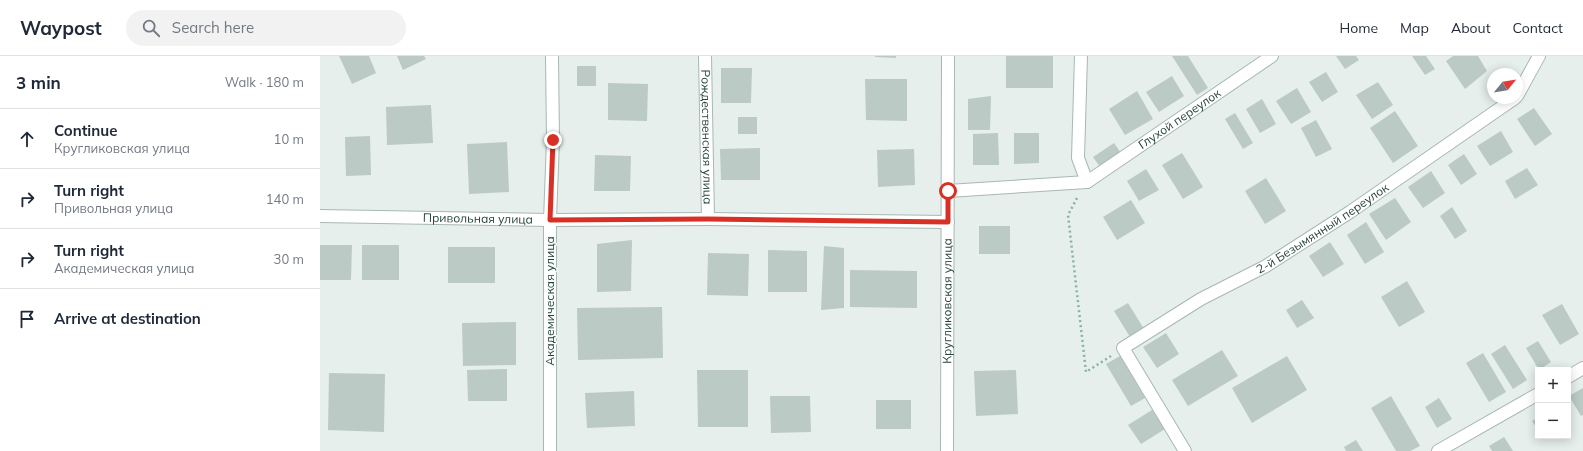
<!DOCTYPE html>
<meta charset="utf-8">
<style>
:root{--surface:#fff;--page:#f2f2f3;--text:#1f2937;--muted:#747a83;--line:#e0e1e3}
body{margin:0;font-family:Mulish,sans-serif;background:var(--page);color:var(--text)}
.controls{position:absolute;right:12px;bottom:12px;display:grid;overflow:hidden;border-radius:0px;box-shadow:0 2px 10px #0003}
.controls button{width:36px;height:36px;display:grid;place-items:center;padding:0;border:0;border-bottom:1px solid var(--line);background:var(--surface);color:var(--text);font:20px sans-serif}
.compass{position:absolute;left:1167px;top:12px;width:36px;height:36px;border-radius:50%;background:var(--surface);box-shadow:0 2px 10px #0003;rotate:60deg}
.stop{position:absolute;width:12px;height:12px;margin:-9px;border:3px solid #d93025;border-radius:50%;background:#fff}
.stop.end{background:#d93025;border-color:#fff;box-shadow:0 1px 4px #0008}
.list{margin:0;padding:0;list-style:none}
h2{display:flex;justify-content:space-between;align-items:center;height:52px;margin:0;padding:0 16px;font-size:17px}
h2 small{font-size:13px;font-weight:400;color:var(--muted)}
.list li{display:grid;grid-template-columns:26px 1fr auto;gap:12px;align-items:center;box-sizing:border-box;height:60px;padding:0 16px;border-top:1px solid var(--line)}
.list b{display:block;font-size:15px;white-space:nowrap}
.list p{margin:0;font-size:13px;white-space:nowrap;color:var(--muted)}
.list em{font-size:13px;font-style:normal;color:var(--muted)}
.icon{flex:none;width:22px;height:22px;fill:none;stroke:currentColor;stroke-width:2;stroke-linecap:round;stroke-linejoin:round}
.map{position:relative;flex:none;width:1263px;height:395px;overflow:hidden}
header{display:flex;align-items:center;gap:24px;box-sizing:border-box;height:56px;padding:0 20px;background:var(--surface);border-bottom:1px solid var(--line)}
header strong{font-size:19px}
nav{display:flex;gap:22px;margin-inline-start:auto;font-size:14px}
.search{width:280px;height:36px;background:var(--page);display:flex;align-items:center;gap:10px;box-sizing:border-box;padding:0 14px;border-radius:22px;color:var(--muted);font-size:15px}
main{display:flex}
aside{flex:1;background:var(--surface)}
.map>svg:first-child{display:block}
.building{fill:#bbcac4}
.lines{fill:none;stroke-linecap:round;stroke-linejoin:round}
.minor-casing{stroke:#a8b8b2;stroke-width:14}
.path{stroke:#86b3a5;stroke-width:2.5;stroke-dasharray:2 3;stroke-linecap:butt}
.minor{stroke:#fff;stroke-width:12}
.route{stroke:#d93025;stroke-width:5}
.labels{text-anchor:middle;stroke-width:3;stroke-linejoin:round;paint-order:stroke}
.street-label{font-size:12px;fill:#24423a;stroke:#f7fbf9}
</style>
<header>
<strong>Waypost</strong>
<div class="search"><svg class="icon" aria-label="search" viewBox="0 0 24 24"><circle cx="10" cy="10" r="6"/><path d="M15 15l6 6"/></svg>Search here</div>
<nav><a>Home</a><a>Map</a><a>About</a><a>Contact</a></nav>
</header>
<main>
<aside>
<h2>3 min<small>Walk · 180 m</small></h2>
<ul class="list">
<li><svg class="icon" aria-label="ahead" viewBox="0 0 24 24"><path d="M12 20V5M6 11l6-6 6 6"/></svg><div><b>Continue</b><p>Кругликовская улица</p></div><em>10 m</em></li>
<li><svg class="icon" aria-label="right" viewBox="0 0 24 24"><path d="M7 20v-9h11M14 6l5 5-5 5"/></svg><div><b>Turn right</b><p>Привольная улица</p></div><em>140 m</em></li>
<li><svg class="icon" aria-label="right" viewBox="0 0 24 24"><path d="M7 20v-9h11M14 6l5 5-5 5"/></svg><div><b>Turn right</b><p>Академическая улица</p></div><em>30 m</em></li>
<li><svg class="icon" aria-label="arrive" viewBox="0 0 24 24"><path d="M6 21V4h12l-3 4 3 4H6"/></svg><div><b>Arrive at destination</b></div></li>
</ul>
</aside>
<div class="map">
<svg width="1263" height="395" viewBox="0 0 1263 395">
<rect width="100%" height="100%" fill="#e6efeb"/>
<path class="building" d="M19,0H49L56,17L32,28Z
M77,0H104L106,3L83,14Z
M555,0H576V2L555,1Z
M686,0H733V32H686Z
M852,0H868L888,32L877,39Z
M1016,0H1036L1039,4L1025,13Z
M1092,0H1106L1115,13L1105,19Z
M1133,0H1158L1167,15L1145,33L1126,5Z
M257,10H276V30H257Z
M401,12H432L431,47H401Z
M1006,16L1018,36L1002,46L989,26Z
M852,20L864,40L839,56L826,36Z
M545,23H587V65L546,64Z
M1058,26L1073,49L1052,63L1036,39Z
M288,27L328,28L327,65L288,64Z
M977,32L991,56L971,68L956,45Z
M817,35L833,63L805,79L789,53Z
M671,40L670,74H648V43Z
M942,43L956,68L940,77L926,53Z
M111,49L113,87L67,89L66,51Z
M1214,52L1232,78L1215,90L1197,63Z
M1075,55L1098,90L1073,107L1050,72Z
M915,57L933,87L923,93L905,63Z
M418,61H437V78H418Z
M996,64L1012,93L996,101L981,72Z
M1181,75L1193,96L1170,110L1157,90Z
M678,77L679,109H653V78Z
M694,77H719V107L694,108Z
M50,80L51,119L26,120L25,81Z
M187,86L189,136L149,138L147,88Z
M794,87L801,97L780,111L773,101Z
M440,92V124H401L400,93Z
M594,93L595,129L558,131L557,94Z
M862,97L883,131L863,143L842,109Z
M1144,98L1157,118L1141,129L1128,109Z
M275,99L311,100L310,135H274Z
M1207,112L1218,129L1195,143L1185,125Z
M826,113L839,134L819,145L807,125Z
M1111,115L1125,137L1103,152L1088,131Z
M946,122L966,155L945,168L925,135Z
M1075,142L1091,166L1066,184L1049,158Z
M811,144L825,167L797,184L783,161Z
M1132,151L1147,175L1135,183L1120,160Z
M1046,166L1064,196L1045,208L1027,179Z
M659,170H690V198H659Z
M312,184L311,235L277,236V188Z
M1010,186L1024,208L1003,221L989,200Z
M0,189H32L31,224H0Z
M42,189H79V224H42Z
M504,190L524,192V252L501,254Z
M128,191H175V227H128Z
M448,194L487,195V236H448Z
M388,197L429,198L428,240L387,239Z
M530,214L597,215V252L530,251Z
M1087,225L1105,256L1079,271L1061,241Z
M982,244L994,262L977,272L966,254Z
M808,247L824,273L810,281L794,255Z
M1242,248L1259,278L1240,289L1222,259Z
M342,251L343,302L258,304L257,252Z
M196,266V309L143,310L142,267Z
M846,277L859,298L837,312L823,291Z
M1218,285L1231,306L1219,314L1206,292Z
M1185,289L1207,324L1193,333L1171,298Z
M902,294L918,320L868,350L852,324Z
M1163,297L1186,336L1169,346L1146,307Z
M800,300L825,342L811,350L786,308Z
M967,300L987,334L932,367L912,332Z
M187,313V345H148L147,314Z
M377,314H428V371H378Z
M696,314L698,358L656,360L654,315Z
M9,317L65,318L64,376L8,374Z
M1263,332V359L1261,360L1249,340Z
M314,335L315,370L267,372L265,337Z
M450,340H490L491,376L451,377Z
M1071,340L1100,390L1090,395H1076L1051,352Z
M1119,342L1132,363L1117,372L1105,351Z
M556,344H591V373H556Z
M832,354L845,373L821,388L808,369Z
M1218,362V374L1212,365Z
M1184,381L1193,395H1172L1169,390Z
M1036,384L1043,395H1026L1024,391Z"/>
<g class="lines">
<defs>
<g id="minor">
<path id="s1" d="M385,0L388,163"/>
<path d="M761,0L758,102L767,126"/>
<path d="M1197,40L1219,0"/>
<path id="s2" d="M767,126L952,0"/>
<path d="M628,135L767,126"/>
<path id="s3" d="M0,160L230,164L388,163L628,166"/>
<path d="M1248,321L1263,312"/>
<path d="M230,395V164L233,84L232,0"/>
<path id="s4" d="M627,395L628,0"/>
<path id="s5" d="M865,395L803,292L881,243L946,210L1030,156L1195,42"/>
<path d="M1118,395L1218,338"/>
</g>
</defs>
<use href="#minor" class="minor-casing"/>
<path class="path" d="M757,142L748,159L766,316L791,300"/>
<use href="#minor" class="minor"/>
</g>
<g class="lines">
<path class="route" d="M233,84L230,164L388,163L628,166V135"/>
</g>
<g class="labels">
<g class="street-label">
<text dy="4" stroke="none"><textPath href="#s2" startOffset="112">Глухой переулок</textPath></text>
<text dy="4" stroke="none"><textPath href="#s1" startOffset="81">Рождественская улица</textPath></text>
<text dy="4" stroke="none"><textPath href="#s3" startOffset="158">Привольная улица</textPath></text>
<text dy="4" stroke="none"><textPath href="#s5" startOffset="353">2-й Безымянный переулок</textPath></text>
<text transform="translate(230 245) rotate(-90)" y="4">Академическая улица</text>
<text dy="4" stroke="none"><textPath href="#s4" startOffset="150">Кругликовская улица</textPath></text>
</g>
</g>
</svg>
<div class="controls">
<button>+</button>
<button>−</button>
</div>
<svg class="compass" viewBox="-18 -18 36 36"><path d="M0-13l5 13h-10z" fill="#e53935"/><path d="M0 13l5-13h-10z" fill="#747a83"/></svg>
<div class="stop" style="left:628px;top:135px"></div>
<div class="stop end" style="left:233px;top:84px"></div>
</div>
</main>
